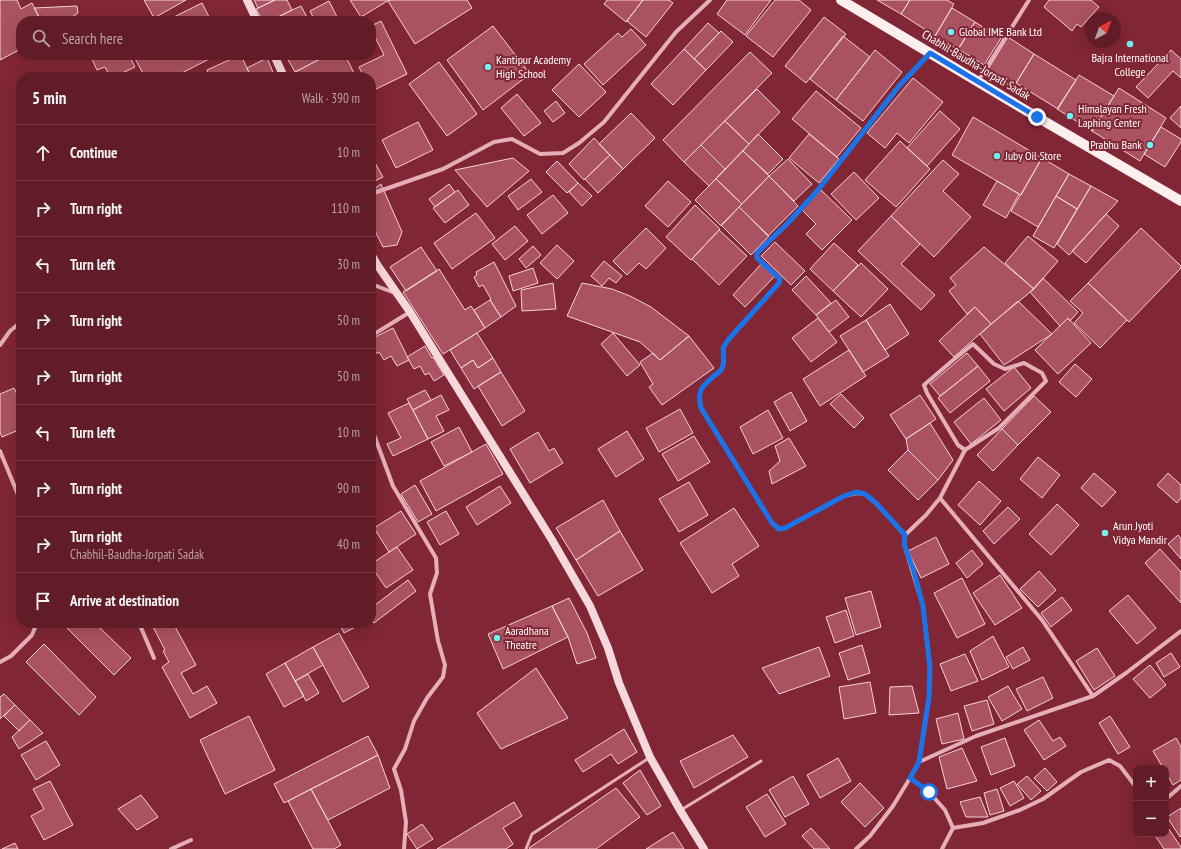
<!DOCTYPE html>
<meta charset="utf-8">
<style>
:root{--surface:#611c28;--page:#6a2934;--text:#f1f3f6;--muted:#baa1a8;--line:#753a45}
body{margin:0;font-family:"PT Sans Narrow",sans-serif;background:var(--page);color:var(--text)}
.controls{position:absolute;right:12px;bottom:12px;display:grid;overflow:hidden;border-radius:8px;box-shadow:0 4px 16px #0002}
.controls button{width:36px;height:36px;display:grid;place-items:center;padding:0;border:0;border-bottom:1px solid var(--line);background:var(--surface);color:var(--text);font:20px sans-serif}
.compass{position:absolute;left:1085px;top:12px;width:36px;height:36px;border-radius:50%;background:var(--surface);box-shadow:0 4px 16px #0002;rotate:41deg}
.stop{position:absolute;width:12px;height:12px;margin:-9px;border:3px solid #1a73e8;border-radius:50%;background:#fff}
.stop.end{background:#1a73e8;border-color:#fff;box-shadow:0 1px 4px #0008}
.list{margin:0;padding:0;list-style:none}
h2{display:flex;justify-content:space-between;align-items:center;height:52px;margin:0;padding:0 16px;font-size:17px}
h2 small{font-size:13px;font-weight:400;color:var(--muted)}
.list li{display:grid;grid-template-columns:26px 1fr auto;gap:12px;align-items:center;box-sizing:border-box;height:56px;padding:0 16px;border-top:1px solid var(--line)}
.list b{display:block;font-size:15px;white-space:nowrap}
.list p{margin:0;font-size:13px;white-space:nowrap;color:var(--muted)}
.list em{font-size:13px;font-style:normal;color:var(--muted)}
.icon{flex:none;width:22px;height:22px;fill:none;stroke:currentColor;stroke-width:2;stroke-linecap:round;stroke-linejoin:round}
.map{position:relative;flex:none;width:1181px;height:849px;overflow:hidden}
.search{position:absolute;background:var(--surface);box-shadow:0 4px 16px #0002;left:16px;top:16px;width:360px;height:44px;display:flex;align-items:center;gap:10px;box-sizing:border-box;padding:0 14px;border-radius:16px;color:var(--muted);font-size:15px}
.panel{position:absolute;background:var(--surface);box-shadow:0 4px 16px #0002;left:16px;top:72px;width:360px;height:556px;border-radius:16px}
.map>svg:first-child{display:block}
.building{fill:#ab5262;stroke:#f5d1d7}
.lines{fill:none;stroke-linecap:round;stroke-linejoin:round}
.lane{stroke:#e6aeb8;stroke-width:3}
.street{stroke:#e6aeb8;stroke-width:4}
.secondary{stroke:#f6d7dc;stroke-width:8}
.primary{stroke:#fdeff0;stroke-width:10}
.route{stroke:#1a73e8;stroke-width:5}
.poi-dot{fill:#73efec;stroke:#812635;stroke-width:1.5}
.labels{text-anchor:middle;stroke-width:4;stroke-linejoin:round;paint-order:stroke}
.poi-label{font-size:12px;fill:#fff;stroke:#812635;text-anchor:start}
.street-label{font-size:12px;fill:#fff;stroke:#812635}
</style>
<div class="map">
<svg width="1181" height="849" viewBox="0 0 1181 849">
<rect width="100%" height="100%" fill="#812635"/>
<path class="building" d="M0,0H17L21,9L32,3L41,21H21V49L0,60Z
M144,0H186L154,18Z
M254,0H275L258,8Z
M275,0H287L292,10L270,21H263L256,9Z
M350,0H389L361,17Z
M391,0H467L472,8L415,44L388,1Z
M607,0H643L626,22L604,4Z
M643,0H669L673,3L646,37L627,21Z
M727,0H771L745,35L717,14Z
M775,0H799L811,10L773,57L746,36Z
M877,0H910L901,14Z
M910,0H947L954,4L935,36L901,14Z
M1049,0H1091L1099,7L1081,27L1077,24L1072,31L1044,7Z
M329,1L339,21H315L310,11Z
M202,3L211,21H166Z
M77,6L78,13L66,21H41L34,8Z
M301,6L309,21H270L292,10Z
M952,8L975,22L958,50L935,36Z
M824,17L846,34L806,83L785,66Z
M381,21L407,74L372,91L371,77H364L359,67L384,55L371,29V26Z
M975,22L1001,38L984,65L958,49Z
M708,23L719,33L694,59L684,49Z
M493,26L530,74L483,110L447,60Z
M631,29L646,45L603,85L584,64L618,33L622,37Z
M721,31L733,42L706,70L694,59Z
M843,36L870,57L836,100L810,79Z
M1008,37L1034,54L1013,88L987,71Z
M684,49L706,70L673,105L651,84Z
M875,50L902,72L863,121L836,100Z
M1171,50L1181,59V78L1173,71L1148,98L1136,87Z
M750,52L772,73L684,162L663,140Z
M1034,54L1076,80L1058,109L1016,83Z
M90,55H129L135,67L114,77H110L105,67L97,70Z
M133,55H217L174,77H145Z
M240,55H241L251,77H210L207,70Z
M287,55H328L295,72L286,56Z
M328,55H345L356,77H298L295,72Z
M267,58L275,77H251L247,68Z
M439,62L477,114L447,136L409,84Z
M579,64L606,92L579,117L552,90Z
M1079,75L1114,96L1092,131L1057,109Z
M913,78L943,102L909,143L897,133L885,148L867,133Z
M1119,88L1166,118L1140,161L1092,131Z
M757,89L780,112L749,144L725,121Z
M816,91L861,128L837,157L792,119Z
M517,94L541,123L524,136L501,108Z
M556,101L565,113L553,122L544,111Z
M1181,106V128L1170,118Z
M940,111L960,129L927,166L907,148Z
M631,113L655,138L623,169L599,144Z
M973,117L1042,158L1021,195L952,155Z
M725,121L749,144L725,169L701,145Z
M418,122L433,150L396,168L382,140Z
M1161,127L1181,139V142L1165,167L1144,154Z
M758,134L783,159L768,174L743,151Z
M809,134L839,159L819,183L789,158Z
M594,138L610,155L584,180L569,164Z
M900,141L930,169L896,207L865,180Z
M701,145L725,169L709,186L684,162Z
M743,151L769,176L742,204L716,179Z
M610,155L623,169L598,193L585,179Z
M371,156L383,177L371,183Z
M513,158L529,171L487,207L455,170Z
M1042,158L1069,174L1038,227L1011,211Z
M788,159L812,184L794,201L769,176Z
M943,160L959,174L943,191L971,217L934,257L891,216Z
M557,161L578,183L567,193L546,172Z
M854,172L879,198L856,220L831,194Z
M1069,174L1091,186L1077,209L1056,196Z
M769,176L798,206L768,236L739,207Z
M531,179L542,192L518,210L508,196Z
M716,179L742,204L721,226L695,200Z
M668,181L691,202L668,227L645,206Z
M997,181L1019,194L1006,218L983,205Z
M578,183L592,196L582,206L569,192Z
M381,184L402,232L397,245L383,247L371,223V191Z
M449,184L455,192L435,207L429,199Z
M1091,186L1118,201L1069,255L1057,244Z
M458,190L469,205L445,223L433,208Z
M821,190L852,220L822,250L806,234L816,224L801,209Z
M553,195L568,213L542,234L527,215Z
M1056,196L1077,209L1054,248L1033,236Z
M695,205L720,229L691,260L666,237Z
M739,207L769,236L751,255L721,225Z
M476,213L495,238L452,269L434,243Z
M1106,214L1119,226L1086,263L1072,251Z
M891,216L920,244L901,264L935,295L921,310L858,251Z
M515,226L528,241L505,260L492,244Z
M646,228L666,248L646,269L639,263L627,275L613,261Z
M1141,228L1181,266V268L1129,322L1088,283Z
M719,230L747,256L719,285L692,259Z
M1028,236L1058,261L1034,289L1005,263Z
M775,242L805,271L791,285L761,256Z
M834,243L858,265L833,291L810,269Z
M557,245L574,261L557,279L540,263Z
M533,246L541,255L526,268L519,259Z
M421,247L437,271L406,291L390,267Z
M984,247L1034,289L991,324L975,307L967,314L949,291L956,285L950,278Z
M604,261L622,276L616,283L609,278L602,286L591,276Z
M494,262L516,306L501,317L490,300L491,299L483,285L479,287L474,277L477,275L476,272Z
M762,263L775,276L745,307L733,295Z
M861,263L888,289L861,317L833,291Z
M533,268L538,283L513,291L509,276Z
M439,269L465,310L471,306L485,328L443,354L403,292Z
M806,276L831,303L816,315L792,290Z
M1043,278L1078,312L1070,321L1068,318L1060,326L1030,292Z
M553,283L556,309L522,311L521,290Z
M582,283L612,289L630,296L651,307L689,336L660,360L640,342L567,316Z
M1088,283L1127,320L1100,348L1074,323L1083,313L1070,301Z
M490,300L501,317L485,328L474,310Z
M836,300L849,317L829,332L816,315Z
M1018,301L1052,334L1004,365L980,334Z
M890,304L909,334L885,350L866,320Z
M975,307L991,324L954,357L939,341Z
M818,318L837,342L811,362L792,338Z
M1068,318L1091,343L1058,374L1035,350Z
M866,320L889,356L863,372L840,336Z
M393,328L409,360L397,366L391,356L384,360L379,352L371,356V339Z
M477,333L493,358L478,368L473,360L461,368L450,350Z
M613,333L640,365L627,376L601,344Z
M689,336L714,368L662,405L649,387L653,384L640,362L653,353L660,360Z
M425,346L432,358L433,357L444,375L434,381L429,373L425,375L420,366L414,369L407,357Z
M849,350L866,376L820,406L803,379Z
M967,353L978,366L940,396L930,384Z
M493,358L501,372L474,389L461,368L473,360L478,368Z
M1075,364L1092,379L1076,397L1059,382Z
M978,366L990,381L950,413L938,398Z
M1014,367L1031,388L1004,411L986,389Z
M501,372L525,411L502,426L478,386Z
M14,388L21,403V429L2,437L0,432V394Z
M425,390L431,400L413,410L407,399Z
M791,392L807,421L790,431L774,402Z
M841,394L864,418L854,428L830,404Z
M441,395L449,410L436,416L444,431L428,439L413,410Z
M920,395L936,419L906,439L890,415Z
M1034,396L1051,412L1018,445L1002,429Z
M984,398L1001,420L971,444L954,422Z
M409,403L428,439L393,456L387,444L401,438L388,413Z
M680,409L693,433L659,452L646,428Z
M768,410L783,438L753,454L740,427Z
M930,423L953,460L938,480L908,450L906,439Z
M459,427L472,452L444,466L431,442Z
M1002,429L1018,445L993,471L977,455Z
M627,431L644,459L616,477L598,449Z
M538,432L549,451L554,448L563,463L530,483L510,449Z
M694,436L710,462L678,481L662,454Z
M789,438L806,466L772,484L769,471L780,461L775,446Z
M486,444L503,474L436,511L420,481Z
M908,450L938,480L918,500L888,470Z
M1038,457L1060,475L1042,498L1020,479Z
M1094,473L1116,492L1102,507L1081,488Z
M1168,473L1181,485V498L1177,503L1157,485Z
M979,481L1001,501L980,525L958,505Z
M689,482L708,515L679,532L659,499Z
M415,485L432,514L418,522L401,494Z
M500,486L511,503L477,525L466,507Z
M603,500L620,531L576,560L556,528Z
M1057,504L1079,525L1051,555L1029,534Z
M1008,507L1020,519L994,544L983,531Z
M734,508L759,546L732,564L739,576L712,593L680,543Z
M401,511L416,534L389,552L374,528Z
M446,511L459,534L440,545L427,522Z
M620,531L643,570L598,596L576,560Z
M1178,535L1181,539V559L1168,544Z
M936,537L949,564L921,578L908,551Z
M397,547L413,570L386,588L371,566V564Z
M1160,549L1181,572V603L1145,563Z
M972,550L983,564L967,578L956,563Z
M1039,571L1056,590L1038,607L1020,589Z
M1000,575L1022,608L995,625L973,593Z
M962,578L985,624L957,638L934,593Z
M408,580L416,591L374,623L371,620V608Z
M871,591L881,627L856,635L845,598Z
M1128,595L1156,628L1137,644L1109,611Z
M1062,597L1072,610L1051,627L1041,613Z
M569,598L587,633L596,658L577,664L568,637L552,606Z
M552,606L568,637L503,669L488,634Z
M846,610L854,636L835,643L826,617Z
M62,623H95L131,658L114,675Z
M156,623H173L196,665L181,673L193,694L207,686L217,703L190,718L162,667L169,662L163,651L165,650L152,625Z
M339,623H363L344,633Z
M339,633L369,687L343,702L313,647Z
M993,636L1009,667L982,680L970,651Z
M44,644L96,697L79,715L26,662Z
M862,645L870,673L848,680L839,653Z
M313,647L323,665L295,681L285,663Z
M819,647L830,676L779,694L762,668Z
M1023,647L1030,660L1013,669L1006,657Z
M1097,648L1115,676L1094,690L1076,661Z
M1171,653L1180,667L1164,677L1156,663Z
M965,654L978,681L951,691L940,664Z
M285,663L304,696L284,707L266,674Z
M1150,665L1166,685L1150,698L1133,679Z
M536,668L568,718L501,749L477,713Z
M308,674L319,693L306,701L295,681Z
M1043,677L1053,698L1027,711L1016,689Z
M870,682L876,713L844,719L839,687Z
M912,686L919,713L889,715L890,687Z
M1008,686L1022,709L1002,721L988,697Z
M4,694L15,705L0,719V697Z
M987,700L994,724L972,731L964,706Z
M15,705L30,720L19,731L4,716Z
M958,713L964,739L942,744L936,719Z
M249,716L275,770L225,794L200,740Z
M1110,716L1130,747L1118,754L1099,723Z
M30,720L43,733L19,749L12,737Z
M1039,720L1053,741L1060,737L1066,746L1044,760L1024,730Z
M624,729L637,752L618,764L611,754L583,772L575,760Z
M733,735L748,757L694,788L680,761Z
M368,736L378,755L284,803L274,784Z
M1005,738L1015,766L991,775L981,747Z
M1176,738L1181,747V780L1173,785L1166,773V768H1163L1153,751Z
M46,741L60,765L36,780L21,755Z
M962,748L977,781L947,789L939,757Z
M378,755L390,788L328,820L311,789Z
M838,758L851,781L820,798L807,775Z
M1045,768L1057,782L1047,791L1034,778Z
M640,770L661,806L647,815L623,783Z
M793,776L809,804L785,817L769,790Z
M1027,776L1041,791L1031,800L1017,784Z
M50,781L73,825L44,840L31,816L44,809L33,789Z
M1014,781L1024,798L1010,806L1000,788Z
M860,783L884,808L865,827L841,802Z
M616,788L640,817L596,849H530L529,848Z
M311,789L341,845L334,849H313L288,801Z
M997,789L1004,811L990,815L984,793Z
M767,794L786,824L765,837L746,807Z
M141,795L158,817L137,830L118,809Z
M980,797L988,817H966L960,802Z
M514,802L522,816L503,828L513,844L506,849H437Z
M1181,808V836L1180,837L1167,817Z
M422,824L433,839L417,849L407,834Z
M1166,825L1181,847V849H1164L1154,834H1166Z
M811,828L830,849H814L802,836Z
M673,832L684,849H646Z
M15,843L18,849H2Z"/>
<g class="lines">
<path class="lane" d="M681,810L761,761
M526,849L532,834L649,758"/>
<path class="street" d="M978,81L1029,0
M371,194L443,169L494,142L512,139L540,154L563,153L579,143L604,122L676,32L710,0
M371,284L395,293
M371,336L410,312
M0,345L10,331L21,322
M371,413L373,432L393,486L436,558L437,573L430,594L438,641L445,665L443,677L427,698L414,721L405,749L394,769L401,790L406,822L404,849
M0,451L21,502
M940,498L1042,620L1093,696
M905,535L876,503L865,494L856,493L844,496L785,528L779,529L772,523L701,408C697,391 701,387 714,376C716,374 719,372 721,370C725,364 724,355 723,348L728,340L779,283L780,279L757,258V253L767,243L786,225L818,190L899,86L930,53
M139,623L154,658
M0,662L11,656L32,635L37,623
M919,762L976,736L1093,696L1126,673L1181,631
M910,778L929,792L945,810L953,828
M1166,799L1181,786
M171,849L191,840
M856,849L870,836L893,806L910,778L919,762L925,724L929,697L930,668L923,606L904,544L905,535L926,515L940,498L965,450L999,428L1046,381L1042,373L1024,363L1005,369L994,364L973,344L952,361L924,385L927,393L958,445L965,450
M942,849L953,828L983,823L1020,810L1043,799L1081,772L1109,760L1120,766L1136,787"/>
<path class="secondary" d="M247,0L257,21
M274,55L284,77
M371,254L378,266L410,312L552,540L590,606L608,648L619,683L650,757L680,810L704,849"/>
<path class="primary" d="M841,0L1037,117L1181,201"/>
</g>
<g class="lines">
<path class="route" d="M929,792L910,778L919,762L929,697L930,668L923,606L914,572L904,544L905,535L876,503L865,494L856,492L844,496L785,528L779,529L772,523L701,408C697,391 701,387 714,376C716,374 720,372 721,370C725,364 724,355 723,348L728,340L779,283L780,279L757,258V253L767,243L786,225L818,190L899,86L930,53L1037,117"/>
</g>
<g class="poi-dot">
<circle cx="951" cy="32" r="4"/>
<circle cx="1130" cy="44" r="4"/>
<circle cx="488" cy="67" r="4"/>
<circle cx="1070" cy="116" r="4"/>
<circle cx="1150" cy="145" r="4"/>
<circle cx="997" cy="156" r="4"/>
<circle cx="1105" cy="533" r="4"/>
<circle cx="497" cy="638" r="4"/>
</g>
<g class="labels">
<g class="poi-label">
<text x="959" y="36">Global IME Bank Ltd</text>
<text x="1130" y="62" text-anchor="middle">Bajra International<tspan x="1130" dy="14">College</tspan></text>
<text x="496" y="64">Kantipur Academy<tspan x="496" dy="14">High School</tspan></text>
<text x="1078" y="113">Himalayan Fresh<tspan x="1078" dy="14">Laphing Center</tspan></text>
<text x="1142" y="149" text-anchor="end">Prabhu Bank</text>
<text x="1005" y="160">Juby Oil Store</text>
<text x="1113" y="530">Arun Jyoti<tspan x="1113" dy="14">Vidya Mandir</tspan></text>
<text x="505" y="635">Aaradhana<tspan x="505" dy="14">Theatre</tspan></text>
</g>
<g class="street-label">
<text transform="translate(976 65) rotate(31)" y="4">Chabhil-Baudha-Jorpati Sadak</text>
</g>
</g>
</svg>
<div class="controls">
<button>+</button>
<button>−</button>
</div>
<svg class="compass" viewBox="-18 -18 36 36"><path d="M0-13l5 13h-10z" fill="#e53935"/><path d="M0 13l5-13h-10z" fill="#baa1a8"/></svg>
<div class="stop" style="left:929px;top:792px"></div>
<div class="stop end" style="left:1037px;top:117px"></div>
<div class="search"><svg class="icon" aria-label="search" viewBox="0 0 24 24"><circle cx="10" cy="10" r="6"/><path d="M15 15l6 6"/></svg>Search here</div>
<section class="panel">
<h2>5 min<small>Walk · 390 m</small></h2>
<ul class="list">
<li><svg class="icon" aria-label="ahead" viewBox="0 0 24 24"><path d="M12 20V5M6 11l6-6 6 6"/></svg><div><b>Continue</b></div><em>10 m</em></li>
<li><svg class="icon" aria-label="right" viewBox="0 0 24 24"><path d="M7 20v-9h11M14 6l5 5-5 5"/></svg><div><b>Turn right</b></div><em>110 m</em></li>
<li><svg class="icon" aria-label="left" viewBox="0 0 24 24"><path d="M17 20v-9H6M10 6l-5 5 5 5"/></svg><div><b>Turn left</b></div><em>30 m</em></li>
<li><svg class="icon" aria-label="right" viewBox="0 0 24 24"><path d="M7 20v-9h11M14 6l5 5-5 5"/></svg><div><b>Turn right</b></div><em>50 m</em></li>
<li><svg class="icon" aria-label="right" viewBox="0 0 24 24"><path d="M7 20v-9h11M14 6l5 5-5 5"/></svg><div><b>Turn right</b></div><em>50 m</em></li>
<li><svg class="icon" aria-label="left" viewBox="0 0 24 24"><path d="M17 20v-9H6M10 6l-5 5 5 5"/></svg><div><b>Turn left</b></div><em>10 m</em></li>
<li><svg class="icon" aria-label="right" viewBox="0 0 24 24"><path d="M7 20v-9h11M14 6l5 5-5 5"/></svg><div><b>Turn right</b></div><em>90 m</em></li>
<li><svg class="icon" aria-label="right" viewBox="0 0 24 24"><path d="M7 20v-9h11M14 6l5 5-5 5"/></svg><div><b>Turn right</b><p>Chabhil-Baudha-Jorpati Sadak</p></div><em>40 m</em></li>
<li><svg class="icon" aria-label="arrive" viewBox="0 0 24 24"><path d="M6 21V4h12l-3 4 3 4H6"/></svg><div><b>Arrive at destination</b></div></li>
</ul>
</section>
</div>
